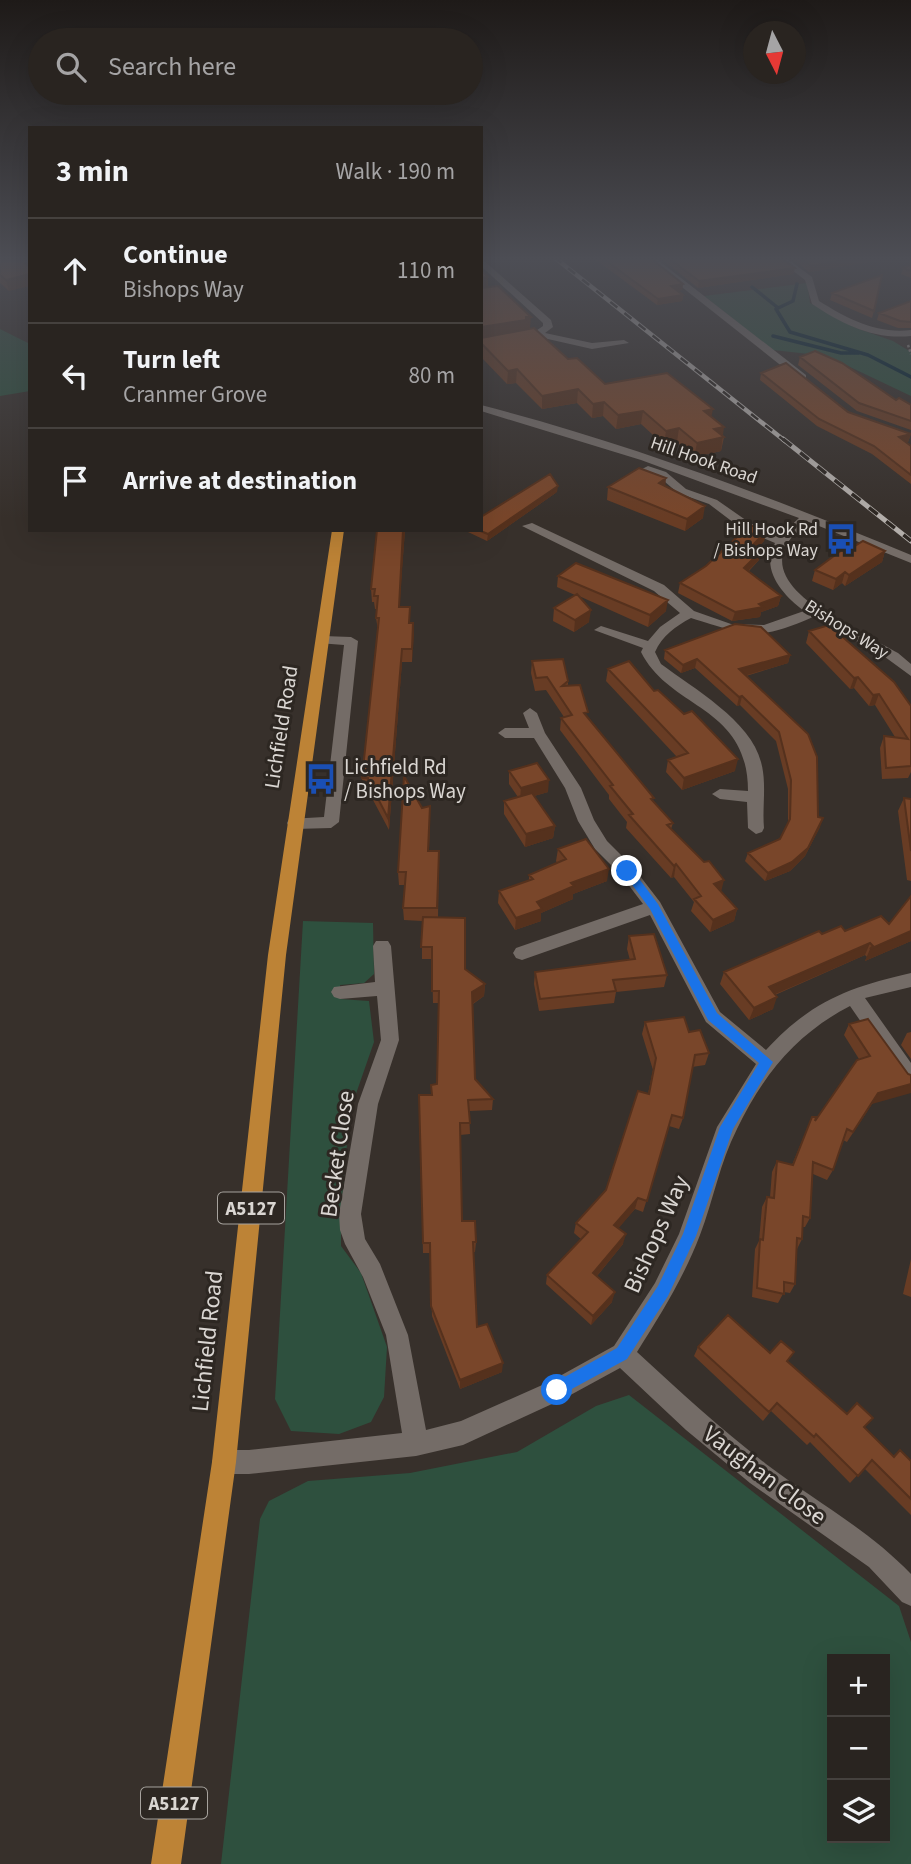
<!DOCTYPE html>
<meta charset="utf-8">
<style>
:root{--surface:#292420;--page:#312c29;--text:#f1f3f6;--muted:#a5a4a5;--line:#45413e}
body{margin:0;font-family:"Source Sans 3",sans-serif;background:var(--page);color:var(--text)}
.controls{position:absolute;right:21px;bottom:21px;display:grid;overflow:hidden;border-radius:0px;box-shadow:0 7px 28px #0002}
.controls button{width:63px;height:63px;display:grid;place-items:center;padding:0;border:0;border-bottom:2px solid var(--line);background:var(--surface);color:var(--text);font:35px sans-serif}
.compass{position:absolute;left:743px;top:21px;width:63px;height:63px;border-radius:50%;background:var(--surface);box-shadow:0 7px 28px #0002;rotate:174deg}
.stop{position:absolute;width:21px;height:21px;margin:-16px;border:5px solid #1a73e8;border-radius:50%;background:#fff}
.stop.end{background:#1a73e8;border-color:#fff;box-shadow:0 2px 7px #0008}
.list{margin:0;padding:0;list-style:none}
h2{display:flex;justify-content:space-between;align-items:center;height:91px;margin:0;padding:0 28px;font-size:30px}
h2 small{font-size:23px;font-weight:400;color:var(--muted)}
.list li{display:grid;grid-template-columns:46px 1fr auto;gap:21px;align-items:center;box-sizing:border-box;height:105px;padding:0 28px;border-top:2px solid var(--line)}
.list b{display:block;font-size:26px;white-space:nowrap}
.list p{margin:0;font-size:23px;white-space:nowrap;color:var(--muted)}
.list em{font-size:23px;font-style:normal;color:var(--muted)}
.icon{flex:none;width:38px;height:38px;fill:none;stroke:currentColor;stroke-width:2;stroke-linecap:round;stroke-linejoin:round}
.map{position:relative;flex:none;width:911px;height:1864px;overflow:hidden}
.search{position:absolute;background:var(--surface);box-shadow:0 7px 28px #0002;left:28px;top:28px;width:455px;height:77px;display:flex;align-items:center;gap:18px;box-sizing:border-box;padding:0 24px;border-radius:38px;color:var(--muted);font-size:26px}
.panel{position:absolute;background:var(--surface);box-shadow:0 7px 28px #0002;left:28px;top:126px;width:455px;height:406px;border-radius:0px}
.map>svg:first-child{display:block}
.green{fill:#2e503e;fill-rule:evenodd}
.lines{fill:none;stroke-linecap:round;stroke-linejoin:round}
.stream{stroke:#002232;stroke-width:3.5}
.path{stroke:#8c8682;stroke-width:2.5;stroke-dasharray:2.5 2;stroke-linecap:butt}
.minor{fill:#746c67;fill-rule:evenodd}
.major{fill:#bd8336;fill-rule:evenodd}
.rail-far1-casing{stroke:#b3aeaa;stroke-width:4.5}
.rail-casing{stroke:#b3aeaa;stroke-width:5}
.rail-far1{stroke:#2d2722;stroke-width:2.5;stroke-dasharray:9;stroke-linecap:butt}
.rail{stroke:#2d2722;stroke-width:3.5;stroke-dasharray:11;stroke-linecap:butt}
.wall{fill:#683c24}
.shaded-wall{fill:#55311d}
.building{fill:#79462a;stroke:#55311d;stroke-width:2}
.route{fill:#1a73e8}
.labels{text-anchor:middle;stroke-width:6;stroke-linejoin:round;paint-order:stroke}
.far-street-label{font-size:18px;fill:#dad6d2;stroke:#2d2722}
.far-poi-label{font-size:18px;fill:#dad6d2;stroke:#2d2722;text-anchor:end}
.shield{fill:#2d2722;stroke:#a6a29d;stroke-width:2}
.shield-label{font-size:19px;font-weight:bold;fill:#dad6d2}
.street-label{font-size:21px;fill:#dad6d2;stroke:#2d2722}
.poi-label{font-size:21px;fill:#dad6d2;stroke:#2d2722;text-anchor:start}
.near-street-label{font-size:24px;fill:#dad6d2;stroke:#2d2722}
</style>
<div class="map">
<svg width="911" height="1864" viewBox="0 0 911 1864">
<rect width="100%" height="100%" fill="#37302b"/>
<path class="green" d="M807,283L810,303L856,328L893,341L911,352V396L827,356L773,350L704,296Z
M0,329L30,344V391L0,396Z
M303,921L373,923L374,974L364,983L340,985V999L369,1001L374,1042L350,1111L341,1210V1246L361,1273L387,1347L384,1397L371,1422L339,1434L291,1431L275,1399Z
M629,1395L899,1606L911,1642V1864H221L260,1519L269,1501L308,1481L410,1473L517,1452L596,1406ZM885,1659V1838H832V1659Z"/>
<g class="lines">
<path class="stream" d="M797,284L793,301L776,309L790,332L868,355L911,377
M752,287L777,307
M773,336L841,353H859"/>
<path class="path" d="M908,345L911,354"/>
<path class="minor" d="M644,257H654L806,375V379H798Z
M775,257H785L812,277L819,301C848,319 876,334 911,330V336C874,340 842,324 812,304L805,280Z
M481,258L551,320L553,327L545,333L592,343L624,340L629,343L592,349L539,337L481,349V343L530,335L543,326V323L481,266Z
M481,405C629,443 771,497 911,555V563L809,522C800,530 788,538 784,550C767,597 868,634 898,653L911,664V676L885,657L813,617C757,642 746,635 691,618C676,626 662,636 655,652L661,664C693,688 751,721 761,762C767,783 762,807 764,828L762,832L756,834L748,828L747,802L720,799L712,794L720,789L748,791C748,705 670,710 641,652L643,648L594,630L601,626L648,641L660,627L680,613L654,591L522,526L532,523L664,585L694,611L731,624L764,625L804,611C783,595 760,570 775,543L742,529L709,504L678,493L658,476L642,469L648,466L666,472L686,489L717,500L750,523L780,536L799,518L641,460L481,411Z
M323,636L351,637L358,641L339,822L331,828L295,829L289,827L287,823L289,819L324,817L344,645L318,643V637Z
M530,708L537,713L545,733L581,788L594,820L607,841L633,867L660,902L720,1012L766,1050C810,1002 849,987 911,973V987L865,998L911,1063V1086L904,1084L850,1006C796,1034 763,1075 737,1129C720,1162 713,1201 700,1235C684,1277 661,1314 637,1352C679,1391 721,1429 766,1464C815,1501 869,1530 911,1574V1606L902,1602L869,1567L750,1483L686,1430L620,1368L565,1398L463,1445L416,1456L249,1474H224L215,1471L212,1462L215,1453L224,1450H249L402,1433L386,1335L363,1277L345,1244L340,1230L339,1214L358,1104L381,1040L377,996L340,999L334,997L331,992L334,987L375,982L373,946L376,941H388L391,946L399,1040L378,1104L361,1214L365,1239L380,1264L408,1335L426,1430L461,1421L549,1382L614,1346L655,1283L679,1234L717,1127L756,1064L706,1022L650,915L522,960L516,958L513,953L516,948L643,904L621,875L595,849L578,821L565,788L534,738H505L498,733L505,728H529L523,713Z"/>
<path class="major" d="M332,530H344L286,955L236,1462L181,1864H151L212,1462L268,955Z"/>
<defs>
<path id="rail-far1" d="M554,257L785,441"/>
<path id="rail" d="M783,439L911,541"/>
</defs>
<use href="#rail-far1" class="rail-far1-casing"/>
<use href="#rail" class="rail-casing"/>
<use href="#rail-far1" class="rail-far1"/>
<use href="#rail" class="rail"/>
</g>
<path class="wall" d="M592,257H649L683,284L682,290L678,291L683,295L682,301L657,305Z
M659,257H780L795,268L793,274L698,288Z
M790,257H899L809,272Z
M0,262H23L9,291L0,283Z
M911,265V278L901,274L903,268Z
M481,270L488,287L530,329L568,359L605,384L711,417L724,437L721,451L694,457L677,442L664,445L641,424L616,429L603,416L592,418L577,403L542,409L516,383L507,384L481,357Z
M832,293L874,311L872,318L830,300Z
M911,301V328H898L877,320L879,313Z
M800,357L896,400L911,405V430L857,411L798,365Z
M761,373L848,412L911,434L908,442H906L911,446V484L872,454L817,426L760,380Z
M608,487L703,518L685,531L607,500Z
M557,492L487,541L468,532V530H481Z
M405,530L399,607L411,623H413L412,662H402L389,830L373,800H368V791H363L362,778L378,630L376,618L377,609H375L374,602H372L371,589Z
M766,531L764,541L756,549L759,560L749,571L781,596L778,606L761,612L760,617L732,621L678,593L680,583Z
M885,551L882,562L845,586L842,583L833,590L812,581L815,570L845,552Z
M558,576L666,611L648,627L579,596L589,622L574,632L553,621L554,608L575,595L557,587Z
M809,631L911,706V772L908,778L882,779L880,748L884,736L895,737L875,705L869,706L854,688L850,689L806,643Z
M665,650L790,655L788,663L746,676L808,734L820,827L805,856L790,871L765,881L745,861L748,853L780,839L788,824V789L776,741L740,705L737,706L695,668L681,673L664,659Z
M532,661L568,681V686L587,718L653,802L673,823L671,829L721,892L737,909L734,921L710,932L691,911L694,902L674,877L671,878L626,828L627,822L609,799V795L560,730L561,718L564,717L546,690L535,691L531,673Z
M608,669L654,691L684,714L735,771L682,790L666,772L668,760L677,757L606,681Z
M509,771L548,792L534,796L555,826L553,838L525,847L504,814V801L518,797L509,784Z
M904,798L911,799V881L907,880L898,811Z
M422,808L430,819L429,851H439L438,918L465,969L485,984L484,996L473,1004L475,1079L493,1099L492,1110L469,1111L470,1134L460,1135L462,1221L476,1242L475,1252H473L477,1327L502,1372L460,1389L432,1316L430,1253H423L419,1095H432L437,1084L439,1003H433L432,959H422V921L404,920L403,908L405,885H399L398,872Z
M558,849L607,881L573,894V899L541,913V921L515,930L498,903L499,891L529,881V875L557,863L556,861Z
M911,896V941L865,961L867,957L865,955L775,995L773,1009L749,1020L720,984L724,972L822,934L889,924Z
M629,936L667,975L664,987L616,992L614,1003L539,1011L534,984L535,972L630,960L627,949Z
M645,1022L689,1032L709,1053L705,1065L692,1067L683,1118L679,1129L669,1126L643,1212L635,1209L618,1228L623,1244L597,1276L612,1302L591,1325L546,1284L547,1275L581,1239L574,1233L576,1223L606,1190L648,1094L653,1070L642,1034Z
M849,1024L908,1074L872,1104L847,1142L843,1140L833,1170L827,1180L813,1174L810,1218L805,1227H803L802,1239L797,1249L795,1284L790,1293L784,1292L778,1303L752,1297L755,1249L759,1241L762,1207L767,1197H770L772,1172L777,1161L792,1165L812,1117L815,1121L859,1059L844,1035Z
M911,1032V1059L901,1045L907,1033Z
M911,1259V1297L903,1294Z
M698,1347L770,1353L788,1362L847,1414L864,1427L893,1456L900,1450L911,1461V1515L864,1468L850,1483L810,1442L807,1445L771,1411L763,1421L694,1356Z"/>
<path class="shaded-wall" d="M862,257H899L809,272L811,266Z
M795,268L793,274L698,288L699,281Z
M30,274V286L9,291L6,280Z
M488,277V289L481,291V278Z
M683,284L682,290L670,292L671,286Z
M683,295L682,301L657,305L658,299Z
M531,317L530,329L481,340V327Z
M517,369L516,383L507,384L508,371Z
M578,389L577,403L542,409V396Z
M604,402L603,416L592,418L593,404Z
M713,409L710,423L704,411Z
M643,411L641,424L616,429L618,415Z
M724,427L721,451L694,457L697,443L714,429Z
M679,428L677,442L664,445L666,431Z
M911,434L908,442L896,444L899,437Z
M666,478L665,490L659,483Z
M558,486L557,492L487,541L488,534Z
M705,506L703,518L685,531L687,519Z
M403,530H405L399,614L398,602Z
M766,531L764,541L749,556L751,547Z
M762,550L759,560L742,577L744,568Z
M885,551L882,562L845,586L849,575Z
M845,572L842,583L833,590L836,579Z
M781,596L778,606L761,612L760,617L732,621L735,612Z
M668,600L666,611L648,627L650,615Z
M591,610L589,622L574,632L575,620Z
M413,623L414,635L412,662V649Z
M402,649V662L389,830L388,818Z
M790,655L788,663L737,678L739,669Z
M697,659L695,668L681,673L683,665Z
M858,677L854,688L850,689L854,678Z
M879,694L875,705L869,706L873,695Z
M742,696L740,705L737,706L739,697Z
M738,759L735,771L682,790L684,778Z
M549,780L548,792L520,800L521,788Z
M823,818L820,827L805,856L790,871L765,881L768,873Z
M555,826L553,838L525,847L526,834Z
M676,864L674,877L671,878L674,866Z
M609,869L607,881L573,894V899L541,913V921L515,930L516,918L537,902L571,883Z
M724,880L721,892L714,884Z
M737,909L734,921L710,932L713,920Z
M911,931V941L865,961L870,949Z
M870,943L865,955L764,999L769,987Z
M485,984L484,996L472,1004V992Z
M777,997L773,1009L749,1020L754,1008Z
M911,1084V1093L872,1104L847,1142L878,1093Z
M638,1198L635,1209L612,1236L614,1225Z
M626,1234L623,1244L591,1283L593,1273Z
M615,1292L612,1302L591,1325L593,1316Z
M503,1363L502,1372L460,1389V1380Z"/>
<path class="building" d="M601,257H649L683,284L671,286L683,295L658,299Z
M667,257H780L795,268L699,281Z
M799,257H862L811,266Z
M11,261L23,262L30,267V274L6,280L0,275V262Z
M911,265V271L903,268Z
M481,270L488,277L481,278Z
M882,275L874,311L832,293Z
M498,286L531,317H526V320L481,327V288Z
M911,301V322L900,321L879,313Z
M534,328L568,359L577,358L605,384L667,373L713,409L704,411L724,427L714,429L724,437L697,443L679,428L666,431L643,411L618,415L604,402L593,404L578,389L542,396L517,369L508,371L481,343V338Z
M815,351L842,363L896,400L899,398L911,405V421L859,403L800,357Z
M786,363L848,412L911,434L899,437L911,446V475L874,446L819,419L761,373Z
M639,468L666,478L659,483L705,506L687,519L608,487Z
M550,474L558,486L488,534L478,530H481V517Z
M750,525L766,531L751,547L762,550L744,568L781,596L759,604L763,607L735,612L680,583L706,566Z
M377,530H403L399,607H410L409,623H413L412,649H402L388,818L372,787H367L368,778H362L379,618H376L378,596H374L375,589H371Z
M863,541L885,551L849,575L845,572L836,579L815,570L842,550L845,552Z
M576,563L668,600L650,615L558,576Z
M577,594L591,610L575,620L554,608Z
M735,624L761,627L790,655L739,669L808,734L817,757L818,817L823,818L808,848L792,862L768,873L748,853L780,839L790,819L791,780L779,732L742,696L739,697L697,659L683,665L665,650Z
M829,625L894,682L911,706V766L886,768L884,736L908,739L879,694L873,695L858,677L854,678L809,631Z
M563,659L568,681L562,686L580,685L588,712L584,713L654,798L651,799L673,823L667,825L704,862L709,861L724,880L714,884L737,909L713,920L694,899L701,896L676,864L674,866L629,815L633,814L610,786L613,785L561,718L572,715L547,677L536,678L532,661Z
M629,661L654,691L658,690L684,714L692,711L738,759L684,778L668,760L688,753L608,669Z
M537,763L549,780L521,788L509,771Z
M404,776L422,808L430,806L428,851H439L437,908H403L406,872H398Z
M532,793L555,826L526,834L504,801Z
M904,798L911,799V851Z
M586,839L609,869L571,883L574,886L537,902L542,909L516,918L499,891L533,879L529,875L566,859L558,849Z
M911,896V931L870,949L873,946L870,943L769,987L777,997L754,1008L724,972L819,931L822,934L841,926L845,931L881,916L889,924Z
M423,917L465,918V969L485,984L472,992L475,1079L493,1099L468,1100L470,1123H460L462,1221H475L476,1242H473L477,1327L487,1324L503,1363L460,1380L431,1306L430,1243H423L419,1095H432L431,1085L437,1084L439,991H432V947H421Z
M654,934L667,975L613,980L616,991L540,999L535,972L635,959L629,936Z
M684,1017L689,1032L700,1030L709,1053L695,1055L683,1118L672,1115L647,1201L638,1198L614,1225L626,1234L593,1273L615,1292L593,1316L547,1275L588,1232L576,1223L606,1190L638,1091L649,1094L656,1058L645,1022Z
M868,1019L908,1074L911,1075V1084L878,1093L853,1132L847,1129L833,1170L813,1162L810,1218L803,1216L802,1239L797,1238L795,1284L784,1282V1294L757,1288L760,1239L763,1240L767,1197L774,1198L777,1161L793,1165L812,1117H816L815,1121L857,1060L870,1056L849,1024Z
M728,1315L770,1353L781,1341L794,1352L787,1361L847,1414L857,1403L873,1418L864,1427L894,1457L900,1450L911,1461V1499L872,1460L858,1476L816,1434L814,1437L777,1403L769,1412L698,1347Z"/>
<linearGradient id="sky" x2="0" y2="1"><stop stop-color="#1e1a18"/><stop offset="0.5" stop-color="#4d4e55"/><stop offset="1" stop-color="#4d4e55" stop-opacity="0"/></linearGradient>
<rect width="911" height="518" fill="url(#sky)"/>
<path class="route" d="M627,867L631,868L658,904L717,1013L773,1062L733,1129L696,1236L668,1296L627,1359L557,1397L552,1395L549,1390L552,1384L617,1348L658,1286L683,1234L720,1127L759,1063L708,1020L650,909L622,871Z"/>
<defs>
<symbol id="bus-bare" viewBox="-9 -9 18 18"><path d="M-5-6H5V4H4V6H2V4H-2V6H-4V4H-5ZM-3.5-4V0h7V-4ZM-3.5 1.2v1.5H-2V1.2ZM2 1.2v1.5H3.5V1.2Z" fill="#1a4fb4" stroke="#2d2722" stroke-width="2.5" paint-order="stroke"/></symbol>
</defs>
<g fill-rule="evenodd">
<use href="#bus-bare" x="819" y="517" width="44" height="44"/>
<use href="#bus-bare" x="299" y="757" width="44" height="44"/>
</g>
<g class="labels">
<g class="far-street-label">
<text transform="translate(704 460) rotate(19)" y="6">Hill Hook Road</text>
<text transform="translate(847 629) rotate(32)" y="6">Bishops Way</text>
</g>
<g class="far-poi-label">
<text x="818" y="535">Hill Hook Rd<tspan x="818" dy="21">/ Bishops Way</tspan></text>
</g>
<g class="shield">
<rect x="218" y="1192.5" width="66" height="31" rx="5"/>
<rect x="141" y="1787.5" width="66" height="31" rx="5"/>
</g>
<g class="shield-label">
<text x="251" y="1215">A5127</text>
<text x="174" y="1810">A5127</text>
</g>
<g class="street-label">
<text transform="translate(281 727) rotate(-81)" y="7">Lichfield Road</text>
</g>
<g class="poi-label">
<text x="344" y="774">Lichfield Rd<tspan x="344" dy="24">/ Bishops Way</tspan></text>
</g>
<g class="near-street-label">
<text transform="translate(337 1154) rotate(-82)" y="8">Becket Close</text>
<text transform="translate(656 1234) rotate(-66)" y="8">Bishops Way</text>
<text transform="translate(207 1341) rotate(-84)" y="8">Lichfield Road</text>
<text transform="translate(765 1475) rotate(37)" y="8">Vaughan Close</text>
</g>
</g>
</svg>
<div class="controls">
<button>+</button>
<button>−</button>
<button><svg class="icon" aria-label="layers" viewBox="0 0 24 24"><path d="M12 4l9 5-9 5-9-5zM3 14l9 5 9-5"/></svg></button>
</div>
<svg class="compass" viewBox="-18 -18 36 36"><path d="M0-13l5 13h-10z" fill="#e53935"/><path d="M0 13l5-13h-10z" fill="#a5a4a5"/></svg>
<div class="stop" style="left:557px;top:1390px"></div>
<div class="stop end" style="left:627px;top:871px"></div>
<div class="search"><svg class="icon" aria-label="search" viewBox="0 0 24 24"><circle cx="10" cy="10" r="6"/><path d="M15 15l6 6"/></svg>Search here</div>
<section class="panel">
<h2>3 min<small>Walk · 190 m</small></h2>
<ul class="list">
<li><svg class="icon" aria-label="ahead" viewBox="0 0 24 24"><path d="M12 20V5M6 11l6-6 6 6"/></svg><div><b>Continue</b><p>Bishops Way</p></div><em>110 m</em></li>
<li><svg class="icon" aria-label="left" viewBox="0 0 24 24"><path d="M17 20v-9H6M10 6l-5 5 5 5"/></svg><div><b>Turn left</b><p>Cranmer Grove</p></div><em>80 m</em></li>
<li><svg class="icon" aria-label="arrive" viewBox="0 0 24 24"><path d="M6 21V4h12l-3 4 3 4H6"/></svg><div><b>Arrive at destination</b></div></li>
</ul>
</section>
</div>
